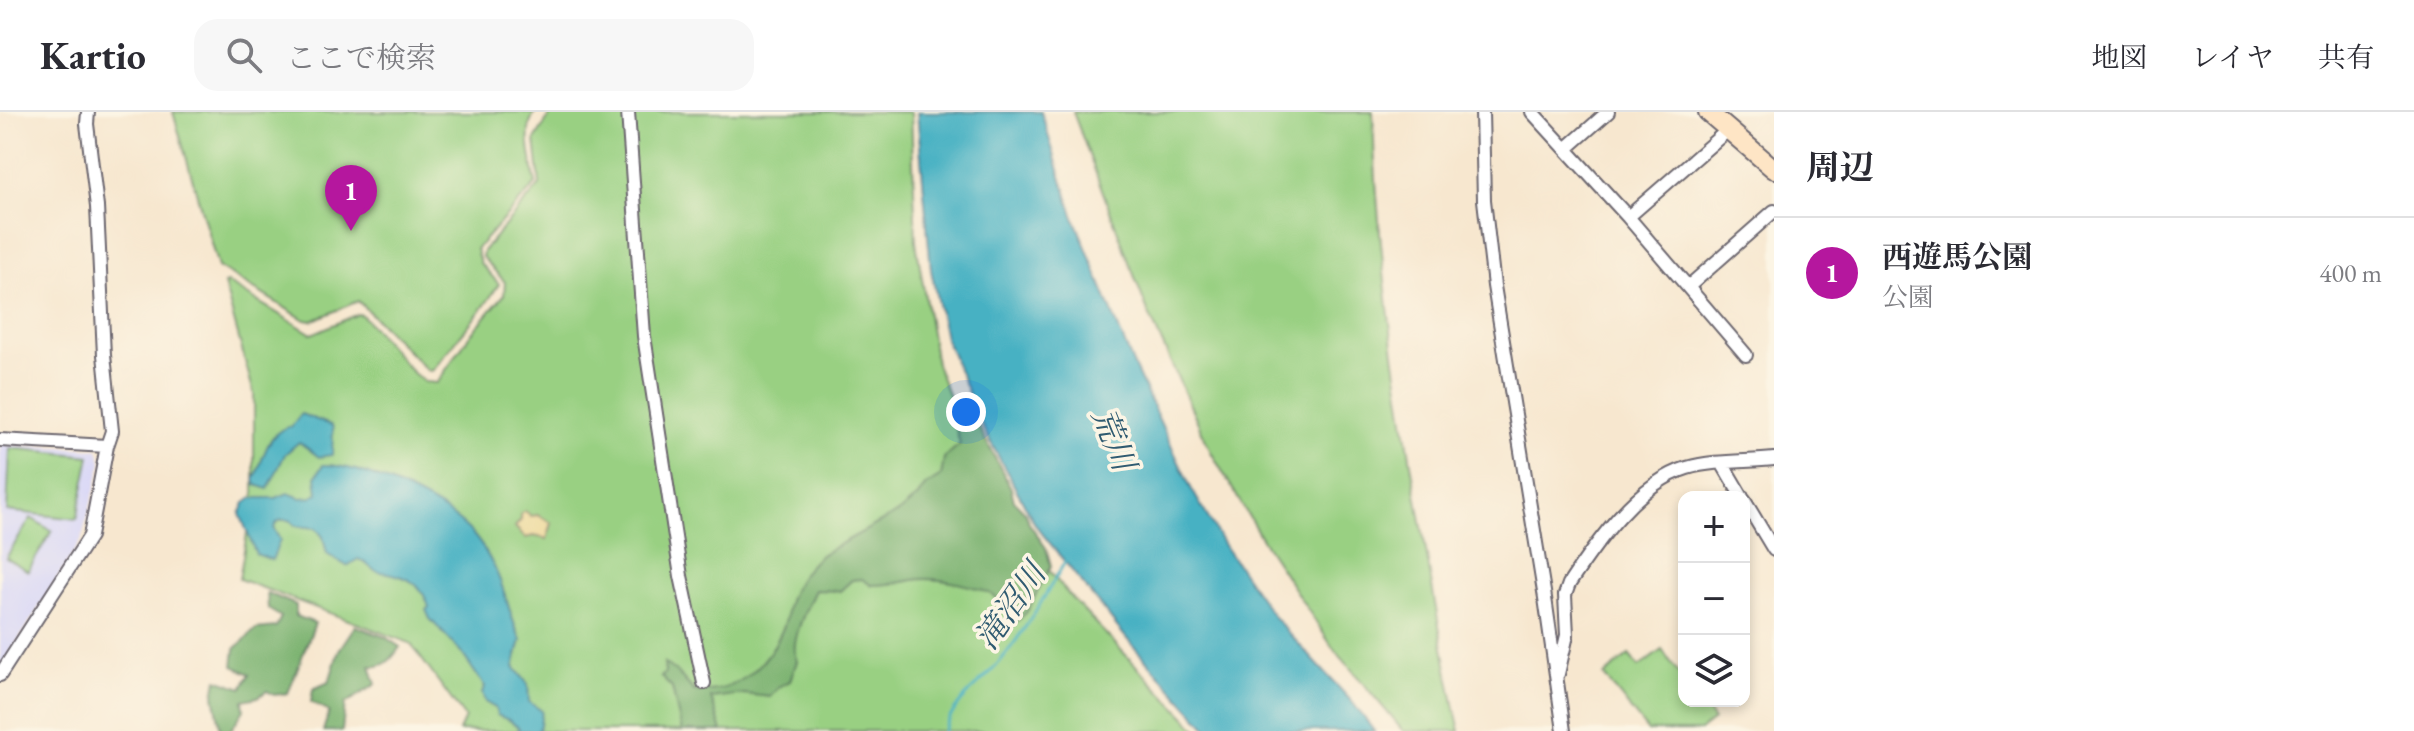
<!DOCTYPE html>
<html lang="ja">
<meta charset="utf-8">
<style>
:root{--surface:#fff;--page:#f7f7f7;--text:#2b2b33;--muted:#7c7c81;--line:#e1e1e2;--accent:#b5179e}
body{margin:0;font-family:"EB Garamond","Noto Serif JP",serif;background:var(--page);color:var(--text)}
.controls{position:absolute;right:24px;bottom:24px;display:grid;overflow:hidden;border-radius:16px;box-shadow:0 4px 12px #0003}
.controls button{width:72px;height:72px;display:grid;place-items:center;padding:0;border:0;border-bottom:2px solid var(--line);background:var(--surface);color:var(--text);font:40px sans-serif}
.you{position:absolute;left:966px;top:300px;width:28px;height:28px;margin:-20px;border:6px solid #fff;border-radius:50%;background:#1a73e8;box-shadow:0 0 0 12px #1a73e833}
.badge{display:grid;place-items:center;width:52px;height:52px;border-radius:50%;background:var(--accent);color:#fff;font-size:26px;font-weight:700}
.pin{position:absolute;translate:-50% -66px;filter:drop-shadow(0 2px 4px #0008)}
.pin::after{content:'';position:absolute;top:42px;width:28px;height:24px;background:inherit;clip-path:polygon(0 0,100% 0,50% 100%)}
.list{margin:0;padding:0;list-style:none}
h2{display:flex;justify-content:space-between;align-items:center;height:104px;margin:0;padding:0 32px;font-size:34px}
h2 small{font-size:26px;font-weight:400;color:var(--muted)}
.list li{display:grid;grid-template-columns:52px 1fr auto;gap:24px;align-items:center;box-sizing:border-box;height:112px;padding:0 32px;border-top:2px solid var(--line)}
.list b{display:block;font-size:30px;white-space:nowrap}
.list p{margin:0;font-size:26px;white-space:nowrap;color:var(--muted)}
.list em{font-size:26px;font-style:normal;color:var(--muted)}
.icon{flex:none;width:44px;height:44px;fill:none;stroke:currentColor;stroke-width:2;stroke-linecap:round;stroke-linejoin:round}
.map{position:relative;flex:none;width:1774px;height:619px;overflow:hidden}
header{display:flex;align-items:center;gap:48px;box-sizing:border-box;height:112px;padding:0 40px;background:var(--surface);border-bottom:2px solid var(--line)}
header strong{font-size:38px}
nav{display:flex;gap:44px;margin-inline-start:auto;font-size:28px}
.search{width:560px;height:72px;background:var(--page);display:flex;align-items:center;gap:20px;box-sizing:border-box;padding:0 28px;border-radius:24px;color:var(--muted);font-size:30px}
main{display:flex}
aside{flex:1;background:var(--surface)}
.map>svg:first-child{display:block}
.built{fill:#d8d7f8}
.green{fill:#99d082;stroke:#5e795e;stroke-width:2}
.forest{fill:#7ab270;stroke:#4e6a56;stroke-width:2}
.sand{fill:#eeda9e;stroke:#887e6c;stroke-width:2}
.water{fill:#46b1c3;stroke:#346a7f;stroke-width:2}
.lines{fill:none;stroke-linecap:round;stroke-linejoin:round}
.stream{stroke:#46b1c3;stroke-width:3}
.street-casing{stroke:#6d676f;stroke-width:16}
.secondary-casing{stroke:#6d676f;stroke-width:22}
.street{stroke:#fff;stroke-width:12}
.secondary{stroke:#fee5c5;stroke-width:18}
.labels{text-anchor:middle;stroke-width:7;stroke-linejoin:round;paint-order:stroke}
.water-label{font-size:32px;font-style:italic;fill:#305b71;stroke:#fcf5e5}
</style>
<header>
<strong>Kartio</strong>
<div class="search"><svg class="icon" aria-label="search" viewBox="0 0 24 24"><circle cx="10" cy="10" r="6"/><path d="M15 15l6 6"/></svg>ここで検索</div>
<nav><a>地図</a><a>レイヤ</a><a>共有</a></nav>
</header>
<main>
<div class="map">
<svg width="1774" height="619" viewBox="0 0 1774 619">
<rect width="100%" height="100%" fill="#fcf5e5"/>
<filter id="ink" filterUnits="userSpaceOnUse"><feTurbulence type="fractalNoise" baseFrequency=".0125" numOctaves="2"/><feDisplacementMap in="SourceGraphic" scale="16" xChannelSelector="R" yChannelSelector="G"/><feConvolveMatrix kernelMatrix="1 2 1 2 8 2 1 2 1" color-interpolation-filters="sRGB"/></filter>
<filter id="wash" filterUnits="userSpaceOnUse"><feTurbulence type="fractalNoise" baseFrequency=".006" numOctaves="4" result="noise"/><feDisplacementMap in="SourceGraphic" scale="32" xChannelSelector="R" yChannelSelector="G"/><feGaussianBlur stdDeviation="1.8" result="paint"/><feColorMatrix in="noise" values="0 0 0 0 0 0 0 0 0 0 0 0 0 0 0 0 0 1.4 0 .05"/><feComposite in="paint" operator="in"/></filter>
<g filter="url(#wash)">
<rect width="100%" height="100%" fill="#f7e7cf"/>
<path class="built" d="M0,332L98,337L102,350L81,429L0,557Z"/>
<path class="green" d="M173,0H535C522,19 532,50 536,72L476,137L480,151L499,172L485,193L432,259L427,258L358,189L312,209L305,208L218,155Z
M552,0H911L916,130L936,252L971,340L1029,434L1073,488L1199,619H459L465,606L410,531L239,467L254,381V282L224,172L227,171L312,222L358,202L362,203L412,260L425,270L437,271L470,223L504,183L505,170L482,145L483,139L540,73L535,28Z
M1073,0H1373C1376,134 1396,266 1419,398C1432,472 1443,546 1460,619H1403L1331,533L1266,434L1211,340L1146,195Z
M10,336L90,344L77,407L7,399Z
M31,406L52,419L28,459L6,446Z
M1662,538L1684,568V589H1700L1714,608L1700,619H1648L1604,564L1629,543L1639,555Z"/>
<path class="forest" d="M964,306H974L1011,376L1014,389L1026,401L1029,411L1046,436L1051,454L1027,500L1012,514C1008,505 1005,493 998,487C983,474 933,464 914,468C899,471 886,473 871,473L862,467L852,468L840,479L815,478C807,495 788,532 797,549L790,569L780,574L770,585L744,582L711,586L722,619H682L672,576L661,565L665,561L664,551L678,561L694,579C698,579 702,580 706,579C742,578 770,548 783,516C787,509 786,500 788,492C794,471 806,455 822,442L899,400L918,384L925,374L941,364L944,346L960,332L955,314Z
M267,481L296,493V504L315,511L288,581L274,583L267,579L258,585L243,588L244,598L230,619H221L214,583L217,567L242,576L250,562L233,554L235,537L256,517L276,515L281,505L268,497Z
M355,514L385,525L400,535C392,547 385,556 370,554L376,572L345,592L342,619H323L329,600L311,590L313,577L329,570L339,538Z"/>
<path class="sand" d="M525,399L531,404L538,403L552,411L547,427L534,424L525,426L515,415L521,408V402Z"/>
<path class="water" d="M917,0H1041L1073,103L1133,252L1191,376L1225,435L1274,505L1352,590L1374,619H1210L1127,527L1036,414L983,316L945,226L931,158Z
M301,302L331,313L333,316L332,343L319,345L299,330L285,342L268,377L256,373L254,368C264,348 266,318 292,314Z
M323,353C360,352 430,386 459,409C473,420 485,437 493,453C506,477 509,504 521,528L514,555L528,572L529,590L542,599L539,619H517L519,616L509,608L497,603L495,596L485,590L482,581L485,575L461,540L430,507L426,498L429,495C423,476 413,467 393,462C387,460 379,461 374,458C367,454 367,450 358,447L347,454L327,442L323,425L316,416L296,414L290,408H281L275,412L274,417L280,428L272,448L256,442L240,402L245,391L251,386H276L288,381L301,386L312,385L318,381L316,364Z"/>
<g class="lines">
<path class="stream" d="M944,619C956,585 981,574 1002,547C1027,516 1046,482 1066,448"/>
</g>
</g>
<g filter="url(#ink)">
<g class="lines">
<defs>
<path id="street" d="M628,0L644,224L681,464L704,571
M1482,0L1484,88L1494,174L1545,486L1564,619
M1532,0L1628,105L1746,243
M1566,37L1608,0
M1628,105L1729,17
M1688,175L1774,99
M0,328L107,334
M1722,351L1742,385
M1744,388L1774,438
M1558,562L1567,523L1565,483L1569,472C1596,431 1638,371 1687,356C1714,348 1746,350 1774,347
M0,563L90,424L107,334L112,319L104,243L97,95L87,12L88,0"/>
<path id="secondary" d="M1708,0L1774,57"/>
</defs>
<use href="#street" class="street-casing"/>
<use href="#secondary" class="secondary-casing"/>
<use href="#street" class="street"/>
<use href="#secondary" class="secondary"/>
</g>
</g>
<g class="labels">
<g class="water-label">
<text transform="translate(1114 327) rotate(68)" y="11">荒川</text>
<text transform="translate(1010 494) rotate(-55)" y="11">滝沼川</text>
</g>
</g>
</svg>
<div class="controls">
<button>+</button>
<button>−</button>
<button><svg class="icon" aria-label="layers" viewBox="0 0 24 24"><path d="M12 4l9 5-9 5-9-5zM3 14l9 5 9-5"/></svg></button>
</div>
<div class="you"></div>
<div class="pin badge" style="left:351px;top:119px">1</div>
</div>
<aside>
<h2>周辺<small></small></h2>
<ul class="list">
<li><span class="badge">1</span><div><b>西遊馬公園</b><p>公園</p></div><em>400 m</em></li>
</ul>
</aside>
</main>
